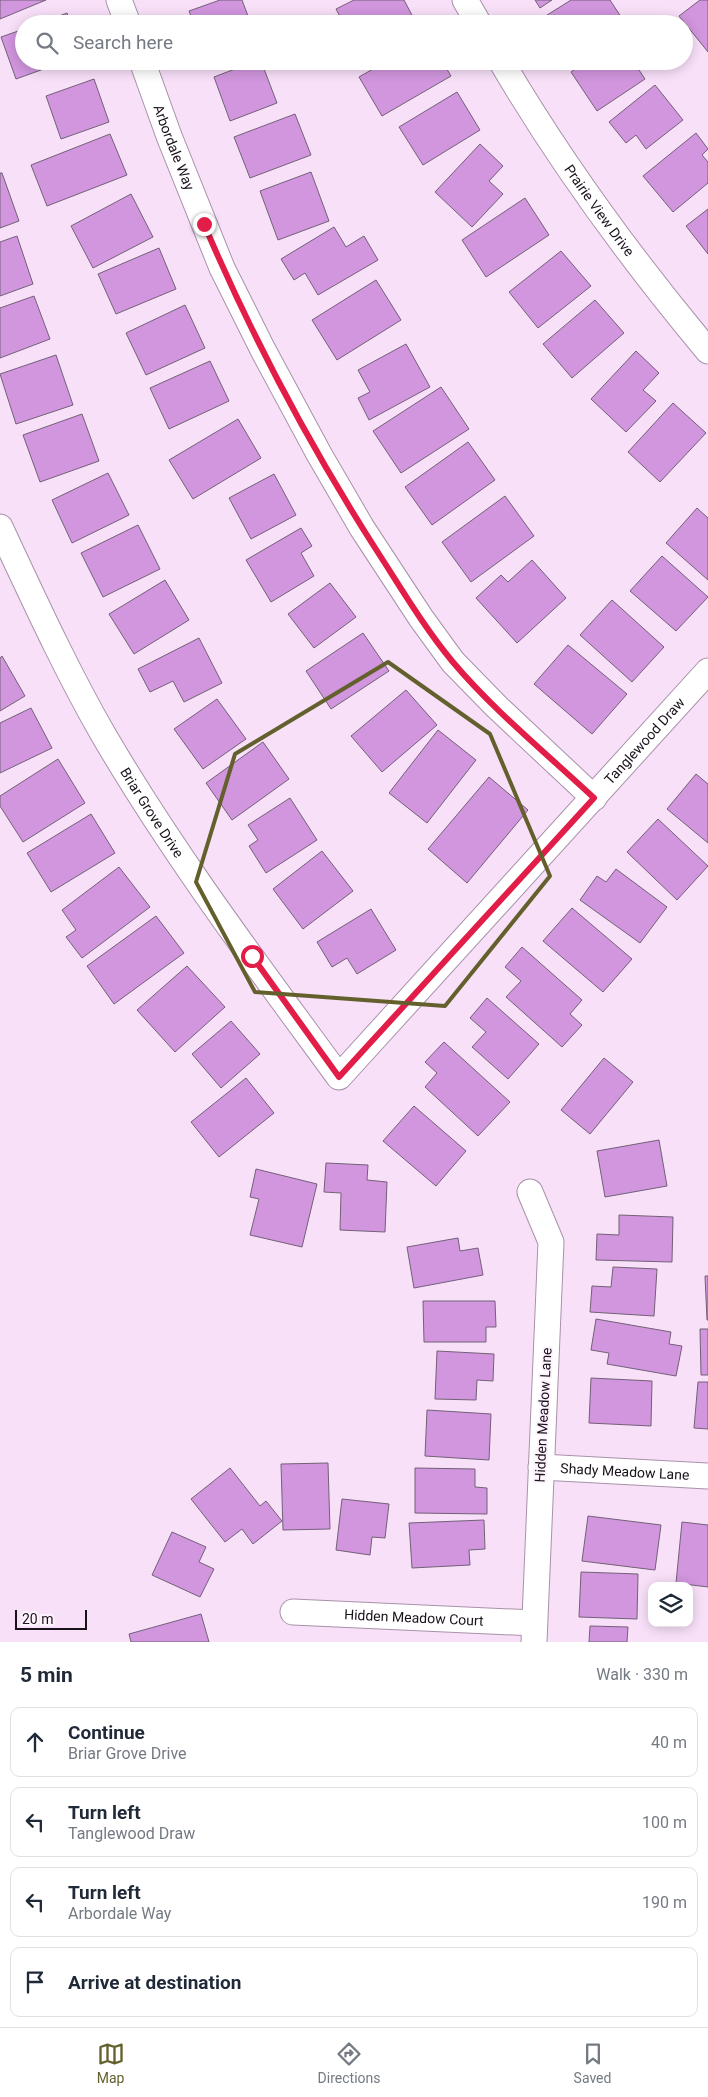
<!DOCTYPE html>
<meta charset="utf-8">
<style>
:root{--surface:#fff;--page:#f6f6f7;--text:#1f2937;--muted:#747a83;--line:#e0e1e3;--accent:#64602d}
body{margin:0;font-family:Roboto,sans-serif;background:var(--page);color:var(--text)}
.controls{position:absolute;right:15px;bottom:15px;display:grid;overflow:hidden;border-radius:10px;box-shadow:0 2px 12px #0003}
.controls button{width:45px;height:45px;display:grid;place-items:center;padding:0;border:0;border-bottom:1px solid var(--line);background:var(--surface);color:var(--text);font:25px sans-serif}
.scale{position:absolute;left:15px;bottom:12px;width:72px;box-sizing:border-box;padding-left:5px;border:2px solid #1a121b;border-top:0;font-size:14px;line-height:18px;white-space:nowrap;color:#1a121b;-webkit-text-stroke:4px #fdf3fd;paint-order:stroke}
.stop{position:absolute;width:15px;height:15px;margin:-11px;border:4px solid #e11d48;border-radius:50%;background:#fff}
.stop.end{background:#e11d48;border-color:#fff;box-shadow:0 1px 5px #0008}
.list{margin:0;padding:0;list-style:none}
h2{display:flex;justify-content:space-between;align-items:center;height:65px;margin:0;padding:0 20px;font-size:21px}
h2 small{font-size:16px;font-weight:400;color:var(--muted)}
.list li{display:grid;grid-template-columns:32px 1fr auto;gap:15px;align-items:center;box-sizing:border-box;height:70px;margin:0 10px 10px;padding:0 10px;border:1px solid var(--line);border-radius:10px}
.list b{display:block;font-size:19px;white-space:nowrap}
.list p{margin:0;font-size:16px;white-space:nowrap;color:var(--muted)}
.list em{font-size:16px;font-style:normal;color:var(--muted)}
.icon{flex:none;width:28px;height:28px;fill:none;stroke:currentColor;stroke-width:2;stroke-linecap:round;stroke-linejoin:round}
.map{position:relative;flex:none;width:708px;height:1642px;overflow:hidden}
.search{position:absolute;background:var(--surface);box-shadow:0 2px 12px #0003;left:15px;right:15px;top:15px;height:55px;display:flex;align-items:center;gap:12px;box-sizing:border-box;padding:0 18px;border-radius:28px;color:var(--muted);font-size:19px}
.sheet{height:385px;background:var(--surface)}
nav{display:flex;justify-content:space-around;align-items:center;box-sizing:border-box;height:70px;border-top:1px solid var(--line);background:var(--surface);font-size:14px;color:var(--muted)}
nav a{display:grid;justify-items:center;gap:2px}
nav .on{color:var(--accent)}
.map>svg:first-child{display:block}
.building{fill:#d196de;stroke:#736077}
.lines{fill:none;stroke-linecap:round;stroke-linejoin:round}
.minor-casing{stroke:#a891a9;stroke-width:27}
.minor{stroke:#fff;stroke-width:25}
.route{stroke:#e11d48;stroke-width:6}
.marked{fill:none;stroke:#64602d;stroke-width:4;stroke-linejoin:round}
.labels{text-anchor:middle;stroke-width:4;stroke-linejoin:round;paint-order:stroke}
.street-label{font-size:14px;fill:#1a121b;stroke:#fdf3fd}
</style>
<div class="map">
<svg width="708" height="1642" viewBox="0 0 708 1642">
<rect width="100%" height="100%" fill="#f8e0f9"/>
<path class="building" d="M0,0H46L0,19Z
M220,0H242L251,24H194L189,11Z
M354,0H404L414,19L405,24H344L336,9Z
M535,0H552L540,8Z
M571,0H610L623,20L618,24H548L544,17Z
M700,0H708V52L679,16Z
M67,13L71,24H39Z
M24,29V61H66L16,79L1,37Z
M256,61H261L277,103L230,121L214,77Z
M387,61H442L451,76L382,116L359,77Z
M587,61H646L637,67L645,79L597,111L571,72Z
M94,79L109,122L61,139L46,96Z
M655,85L683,120L646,149L636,135L626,143L609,122Z
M457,92L480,130L423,165L399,127Z
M295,114L311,155L250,178L234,137Z
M696,133L708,149L702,155L708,162V183L673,212L643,176Z
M110,134L127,175L47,206L31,165Z
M480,144L503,166L489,181L503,194L472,227L435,192Z
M311,172L329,221L278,240L260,191Z
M0,173H2L19,221L0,228Z
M131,194L153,237L93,268L71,226Z
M525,198L549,235L486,277L462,240Z
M708,209V254L686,226Z
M334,227L346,247L364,236L378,260L318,295L305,273L294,280L281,259Z
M17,236L33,284L0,296V242Z
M159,248L176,289L116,314L98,274Z
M561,251L591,286L538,328L509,292Z
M376,280L401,320L337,360L312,320Z
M34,296L50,339L0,358V308Z
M595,300L624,333L572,378L543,344Z
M185,305L205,348L146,375L126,333Z
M406,344L430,387L369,420L358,398L370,392L358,370Z
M636,351L659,373L643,390L656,401L626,432L591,399Z
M56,355L73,405L16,424L0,374Z
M210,361L229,401L169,429L150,388Z
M441,387L469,429L401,473L373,431Z
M673,403L706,433L660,482L628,452Z
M82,414L99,461L40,482L23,435Z
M238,419L261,458L193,499L169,460Z
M468,442L495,480L432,525L405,487Z
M108,473L129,515L72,543L52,500Z
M274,474L296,515L251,539L229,498Z
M505,496L534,536L471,582L442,542Z
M697,508L708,518V580L666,543Z
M138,525L160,569L103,597L81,553Z
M301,528L312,546L301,553L314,576L271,602L246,560Z
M662,556L708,597L676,631L630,591Z
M532,560L566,598L517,643L476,598L501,575L508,582Z
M165,580L189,620L134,654L109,614Z
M330,583L356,617L314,648L288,614Z
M612,600L664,647L632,682L580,635Z
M363,633L389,671L331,709L306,671Z
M199,638L222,683L184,702L173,681L150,692L138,669Z
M568,645L627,694L592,734L534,684Z
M2,656L25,696L0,711V658Z
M406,690L437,725L382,772L351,736Z
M217,699L246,739L203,769L174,729Z
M31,708L52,748L0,773V723Z
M438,730L476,760L427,823L389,793Z
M263,742L289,779L232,820L206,783Z
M58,759L85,803L23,842L0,806V796Z
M696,774L708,784V843L667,809Z
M489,777L528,810L467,883L428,849Z
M290,798L317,840L266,873L249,846L258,840L248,825Z
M91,814L115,853L51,892L27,853Z
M658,819L708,866L677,900L627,852Z
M322,851L353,891L303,929L273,889Z
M119,867L150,907L82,958L66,937L76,930L62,910Z
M616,869L667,907L640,943L580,900L597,876L606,882Z
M572,908L632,959L603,992L543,941Z
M371,909L396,950L357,974L347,958L332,967L317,942Z
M156,916L184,953L114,1004L87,966Z
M522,947L582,1000L570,1014L582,1025L562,1047L506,997L521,981L505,967Z
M187,966L225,1007L175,1052L137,1010Z
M487,998L539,1044L508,1079L472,1047L486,1032L470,1018Z
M231,1021L260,1054L221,1088L192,1054Z
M444,1042L510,1102L478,1136L425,1087L437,1073L425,1062Z
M604,1058L633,1082L590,1134L561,1110Z
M246,1078L274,1113L219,1157L191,1122Z
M414,1106L466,1151L436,1186L383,1141Z
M659,1140L667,1186L605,1197L597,1151Z
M326,1163L368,1165L367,1180L387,1182L385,1232L340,1230L341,1193L324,1192Z
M256,1169L317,1184L302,1247L250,1235L259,1199L250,1197Z
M619,1215L673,1217L672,1262L596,1260L597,1234L619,1235Z
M458,1238L460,1251L478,1248L483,1275L414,1288L407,1247Z
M613,1267L657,1269L654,1316L590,1312L592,1286L611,1287Z
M705,1276H708V1320H707Z
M423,1301H495L496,1327H486V1342H424Z
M596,1319L671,1332L669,1344L682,1346L676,1376L607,1364L609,1353L591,1350Z
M700,1329H708V1375H701Z
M437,1351L494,1354L493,1381L477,1380L476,1400L435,1399Z
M591,1378L652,1381L651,1426L589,1423Z
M698,1382H708V1429L694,1428Z
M427,1410L491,1414L489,1460L425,1456Z
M328,1463L330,1529L283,1530L281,1464Z
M230,1468L260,1506L266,1501L282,1521L253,1544L242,1529L225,1542L191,1499Z
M415,1468L475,1469V1487L487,1488V1514L415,1513Z
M342,1499L389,1504L385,1538L372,1537L370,1555L336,1550Z
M588,1516L661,1525L655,1570L582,1561Z
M484,1520L485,1549L469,1550L470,1565L412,1568L409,1523Z
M682,1522L708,1525V1587L676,1583Z
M172,1532L206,1547L199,1562L214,1569L200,1597L152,1575Z
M581,1572L638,1574L637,1619L579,1617Z
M201,1614L209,1642H131L129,1634Z
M590,1626L628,1627L627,1642H589Z"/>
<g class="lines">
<defs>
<g id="minor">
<path d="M119,0L128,24"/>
<path d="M465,0L479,24"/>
<path id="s1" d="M142,61L169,136L222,268L263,350L319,454L362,528L421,618L453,662L497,707L594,798"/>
<path id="s2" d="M501,61C561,163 632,260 708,351"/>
<path id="s3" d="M0,527C32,595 65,668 103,734C173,854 257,965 339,1077L708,671"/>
<path d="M530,1192L551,1242L534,1642"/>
<path id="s4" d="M541,1467L708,1476"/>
<path id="s5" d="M293,1612L534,1623"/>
</g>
</defs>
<use href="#minor" class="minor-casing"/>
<use href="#minor" class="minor"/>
</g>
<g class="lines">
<path class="route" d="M204,224C252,337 311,448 377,551C401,588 424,627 452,661C492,709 548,755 594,798L339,1077L252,956"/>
</g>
<path class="marked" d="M388,662L490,734L550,876L445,1006L255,992L196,882L235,754Z"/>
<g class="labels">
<g class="street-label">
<text dy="5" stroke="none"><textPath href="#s1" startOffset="92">Arbordale Way</textPath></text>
<text dy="5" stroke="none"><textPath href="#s2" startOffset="179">Prairie View Drive</textPath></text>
<text dy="5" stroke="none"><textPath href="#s3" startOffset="1102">Tanglewood Draw</textPath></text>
<text dy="5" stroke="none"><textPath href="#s3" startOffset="324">Briar Grove Drive</textPath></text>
<text transform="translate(543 1415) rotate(-87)" y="5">Hidden Meadow Lane</text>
<text dy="5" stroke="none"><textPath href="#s4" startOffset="84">Shady Meadow Lane</textPath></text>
<text dy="5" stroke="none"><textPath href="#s5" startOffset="121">Hidden Meadow Court</textPath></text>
</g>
</g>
</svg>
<div class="controls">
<button><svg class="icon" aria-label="layers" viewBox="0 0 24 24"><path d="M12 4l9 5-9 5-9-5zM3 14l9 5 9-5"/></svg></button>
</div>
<div class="scale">20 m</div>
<div class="stop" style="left:252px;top:956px"></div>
<div class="stop end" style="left:204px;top:224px"></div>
<div class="search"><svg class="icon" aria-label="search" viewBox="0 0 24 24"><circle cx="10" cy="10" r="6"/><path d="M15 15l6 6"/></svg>Search here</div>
</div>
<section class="sheet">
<h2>5 min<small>Walk · 330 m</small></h2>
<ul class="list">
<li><svg class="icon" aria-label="ahead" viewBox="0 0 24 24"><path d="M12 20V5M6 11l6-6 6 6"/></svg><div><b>Continue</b><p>Briar Grove Drive</p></div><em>40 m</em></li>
<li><svg class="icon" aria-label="left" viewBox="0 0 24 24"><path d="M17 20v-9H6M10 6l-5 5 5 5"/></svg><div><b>Turn left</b><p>Tanglewood Draw</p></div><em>100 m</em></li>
<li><svg class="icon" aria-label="left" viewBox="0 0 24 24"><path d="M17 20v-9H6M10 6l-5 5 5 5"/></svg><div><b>Turn left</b><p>Arbordale Way</p></div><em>190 m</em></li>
<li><svg class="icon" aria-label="arrive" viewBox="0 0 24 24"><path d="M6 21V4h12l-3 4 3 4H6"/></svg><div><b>Arrive at destination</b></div></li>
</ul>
</section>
<nav>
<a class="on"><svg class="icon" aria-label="map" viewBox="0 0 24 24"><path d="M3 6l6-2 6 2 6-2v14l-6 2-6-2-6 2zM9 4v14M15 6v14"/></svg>Map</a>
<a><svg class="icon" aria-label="directions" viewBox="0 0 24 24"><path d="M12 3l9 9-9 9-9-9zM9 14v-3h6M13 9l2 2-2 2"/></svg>Directions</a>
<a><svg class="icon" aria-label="saved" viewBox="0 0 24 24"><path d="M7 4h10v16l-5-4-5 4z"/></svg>Saved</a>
</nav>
